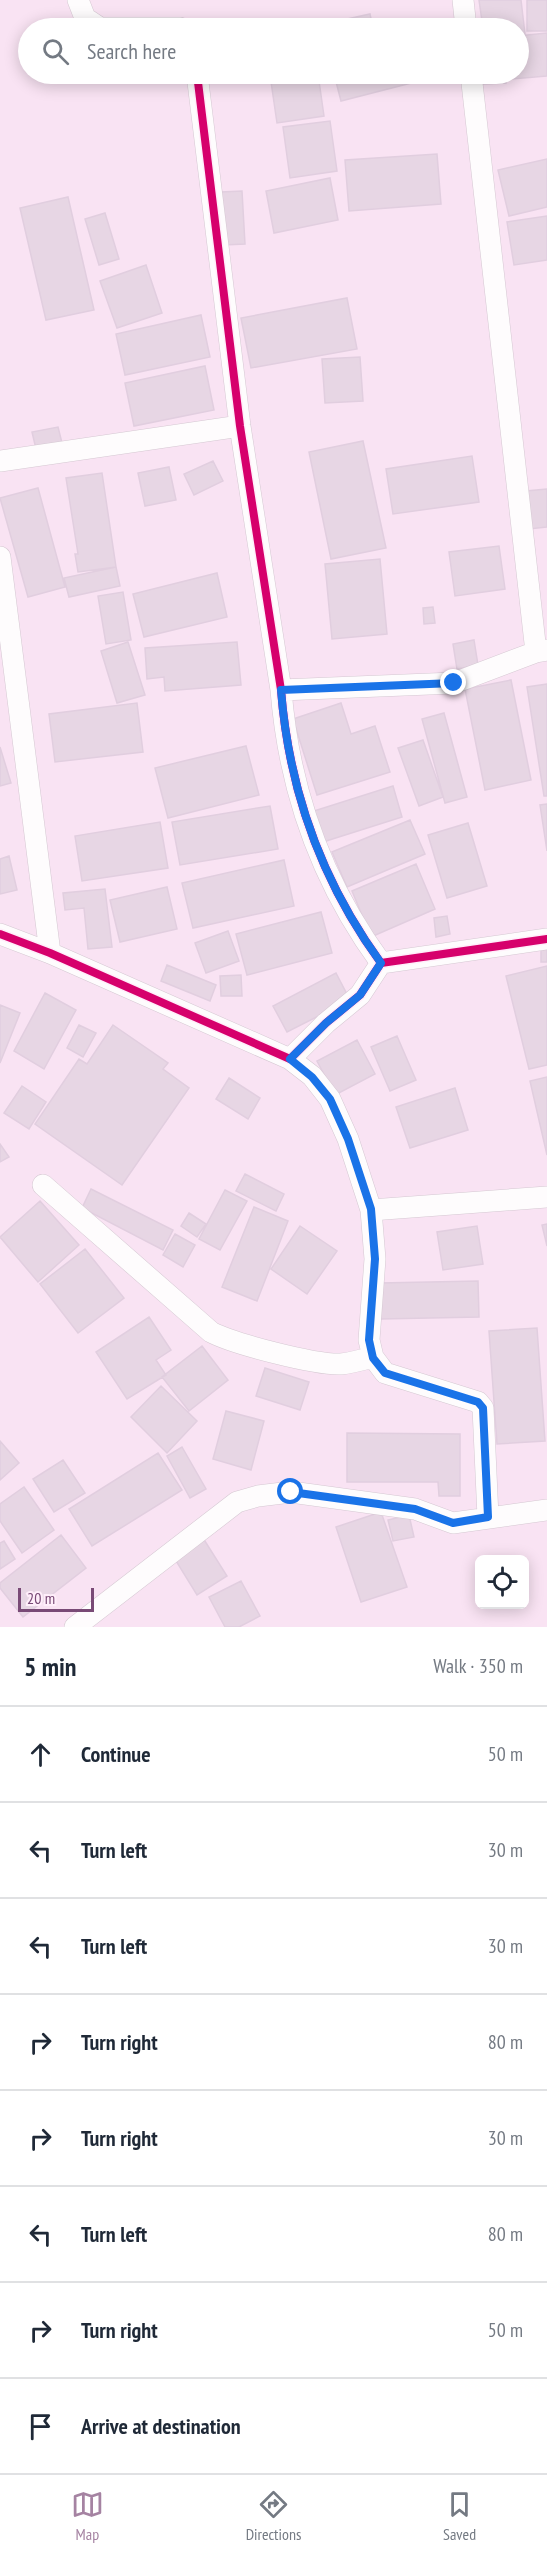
<!DOCTYPE html>
<meta charset="utf-8">
<style>
:root{--surface:#fff;--page:#f2f2f3;--text:#1f2937;--muted:#747a83;--line:#e0e1e3;--accent:#a583a2}
body{margin:0;font-family:"PT Sans Narrow",sans-serif;background:var(--page);color:var(--text)}
.controls{position:absolute;right:18px;bottom:18px;display:grid;overflow:hidden;border-radius:9px;box-shadow:0 3px 15px #0003}
.controls button{width:54px;height:54px;display:grid;place-items:center;padding:0;border:0;border-bottom:2px solid var(--line);background:var(--surface);color:var(--text);font:30px sans-serif}
.scale{position:absolute;left:18px;bottom:15px;width:76px;box-sizing:border-box;padding-left:6px;border:3px solid #794a76;border-top:0;font-size:16px;line-height:21px;white-space:nowrap;color:#794a76;-webkit-text-stroke:4px #ffeefa;paint-order:stroke}
.stop{position:absolute;width:18px;height:18px;margin:-14px;border:4px solid #1a73e8;border-radius:50%;background:#fff}
.stop.end{background:#1a73e8;border-color:#fff;box-shadow:0 2px 6px #0008}
.list{margin:0;padding:0;list-style:none}
h2{display:flex;justify-content:space-between;align-items:center;height:78px;margin:0;padding:0 24px;font-size:26px}
h2 small{font-size:20px;font-weight:400;color:var(--muted)}
.list li{display:grid;grid-template-columns:39px 1fr auto;gap:18px;align-items:center;box-sizing:border-box;height:96px;padding:0 24px;border-top:2px solid var(--line)}
.list b{display:block;font-size:22px;white-space:nowrap}
.list em{font-size:20px;font-style:normal;color:var(--muted)}
.icon{flex:none;width:33px;height:33px;fill:none;stroke:currentColor;stroke-width:2;stroke-linecap:round;stroke-linejoin:round}
.map{position:relative;flex:none;width:547px;height:1627px;overflow:hidden}
.search{position:absolute;background:var(--surface);box-shadow:0 3px 15px #0003;left:18px;right:18px;top:18px;height:66px;display:flex;align-items:center;gap:15px;box-sizing:border-box;padding:0 21px;border-radius:33px;color:var(--muted);font-size:22px}
.sheet{height:846px;background:var(--surface)}
nav{display:flex;justify-content:space-around;align-items:center;box-sizing:border-box;height:84px;border-top:2px solid var(--line);background:var(--surface);font-size:16px;color:var(--muted)}
nav a{display:grid;justify-items:center;gap:3px}
nav .on{color:var(--accent)}
.map>svg:first-child{display:block}
.residential{fill:#f9e3f3;fill-rule:evenodd}
.building{fill:#e7d6e4;stroke:#e1cedf;stroke-width:1.5}
.lines{fill:none;stroke-linecap:round;stroke-linejoin:round}
.minor-casing{stroke:#d5c8d2;stroke-width:22}
.minor{stroke:#fefcfd;stroke-width:21}
.cycleway-casing{stroke:#ffeefa;stroke-width:11}
.cycleway{stroke:#d6006c;stroke-width:8}
.route{stroke:#1a73e8;stroke-width:8}
</style>
<div class="map">
<svg width="547" height="1627" viewBox="0 0 547 1627">
<rect width="100%" height="100%" fill="#f8ecf4"/>
<path class="residential" d="M0,0H547V1627H0ZM28,28H518V74H28ZM480,1560H524V1604H480Z"/>
<path class="building" d="M479,0H521L525,34L518,35V28H483Z
M527,0H547V31H527Z
M370,14L373,28H321L320,25Z
M547,33V76L512,79V74H518V36Z
M278,74H318L324,116L277,123L270,75Z
M334,74H430L431,78L341,101Z
M482,74H506V83L483,84Z
M330,121L337,171L290,178L283,127Z
M437,154L441,204L349,211L345,160Z
M547,159V207L509,216L498,170Z
M330,178L338,220L274,233L266,191Z
M242,191L245,244L224,245L221,192Z
M68,197L94,310L46,320L20,208Z
M105,213L119,259L99,265L85,219Z
M547,216V260L514,265L507,222Z
M146,265L162,313L117,328L100,281Z
M347,298L357,349L251,368L241,318Z
M201,315L210,357L125,375L116,334Z
M360,357L363,401L325,403L322,359Z
M205,366L214,410L134,426L125,383Z
M58,427L63,447L37,453L32,432Z
M363,441L386,548L331,559L309,452Z
M472,456L479,502L393,514L386,469Z
M213,461L223,481L194,495L184,474Z
M169,467L176,500L145,506L138,473Z
M102,473L116,567L78,572L75,554H78L66,478Z
M38,488L65,587L28,597L0,498Z
M547,489V527L529,529L526,491Z
M499,546L505,589L455,596L449,552Z
M380,559L387,634L332,639L325,564Z
M116,567L120,586L69,597L64,578Z
M217,573L227,617L144,637L133,594Z
M123,592L131,640L106,644L98,596Z
M433,607L435,623L424,624L423,608Z
M474,640L478,665L457,669L453,644Z
M128,642L145,695L117,703L101,651Z
M237,642L241,685L165,691L164,677L147,679L145,648Z
M511,680L531,780L485,790L465,689Z
M547,684V796H544L527,687Z
M137,703L143,752L55,762L49,714Z
M341,703L351,734L375,726L390,772L317,795L293,719Z
M444,713L467,797L445,803L422,719Z
M423,740L443,797L419,806L398,748Z
M246,746L259,795L168,818L155,768Z
M0,747L11,783L0,786Z
M393,786L402,817L323,842L314,811Z
M547,804V851L540,805Z
M270,806L278,849L180,865L172,822Z
M410,820L425,854L347,887L332,852Z
M160,822L168,868L82,881L75,836Z
M468,823L487,886L447,898L428,835Z
M9,856L17,890L0,894V859Z
M284,860L294,906L193,928L182,883Z
M416,864L435,909L371,937L352,891Z
M167,887L177,929L120,942L110,900Z
M105,889L112,947L88,949L84,908L65,910L63,893Z
M321,912L332,953L247,975L236,934Z
M447,916L450,934L436,937L434,918Z
M228,931L239,961L206,973L195,943Z
M547,946V962H541V947Z
M167,965L216,985L210,1001L161,981Z
M547,966V1065L529,1069L506,976Z
M336,973L350,1000L287,1032L273,1006Z
M241,975L242,996H221L220,976Z
M45,993L76,1010L44,1069L14,1051Z
M0,1005L20,1013L0,1063Z
M79,1025L96,1033L83,1057L67,1048Z
M113,1025L168,1063L163,1069L189,1088L122,1185L35,1124L79,1059L87,1064Z
M397,1036L416,1080L390,1091L371,1047Z
M357,1040L375,1074L335,1095L317,1061Z
M547,1077V1155L530,1081Z
M229,1078L260,1098L248,1119L216,1099Z
M22,1086L46,1102L29,1129L4,1113Z
M455,1088L468,1130L410,1148L396,1107Z
M0,1144L9,1157L0,1162Z
M245,1174L284,1194L276,1211L236,1191Z
M91,1189L173,1230L163,1250L82,1208Z
M225,1190L247,1201L220,1250L199,1239Z
M40,1201L79,1245L38,1282L0,1237Z
M254,1207L288,1221L257,1301L222,1287Z
M189,1213L206,1224L197,1237L181,1226Z
M547,1224V1246L542,1225Z
M300,1226L337,1251L307,1294L271,1269Z
M477,1226L483,1264L443,1270L437,1232Z
M175,1234L195,1245L183,1267L163,1255Z
M85,1249L124,1298L78,1333L40,1284Z
M478,1281L479,1317L381,1319L380,1283Z
M149,1317L171,1350L156,1360L166,1375L127,1399L96,1352Z
M537,1328L545,1441L497,1444L489,1331Z
M202,1346L228,1380L189,1411L162,1377Z
M265,1368L309,1382L300,1410L256,1396Z
M161,1386L197,1421L167,1453L131,1417Z
M226,1411L264,1421L251,1470L213,1459Z
M347,1433L460,1434V1496H439L438,1482H347Z
M0,1441L19,1463L0,1480Z
M182,1447L206,1489L190,1498L167,1456Z
M158,1453L182,1490L92,1546L69,1509Z
M63,1460L85,1493L54,1512L33,1479Z
M24,1487L54,1530L22,1553L0,1521V1504Z
M381,1512L407,1587L361,1602L336,1527Z
M409,1515L414,1537L393,1541L388,1520Z
M61,1535L86,1568L23,1617L0,1588V1583Z
M203,1538L227,1576L197,1595L173,1556Z
M4,1541L15,1559L0,1569V1543Z
M241,1581L260,1616L239,1627H225L209,1597Z"/>
<g class="lines">
<defs>
<path id="minor" d="M78,0L85,18L100,28H180
M463,0L466,28
M197,74L240,426L281,690C289,791 321,881 381,963
M471,74L536,652
M0,461L240,426
M0,557L50,953
M281,690L454,683L536,652L547,650
M0,934L50,953L290,1059L326,1023L360,995L381,963L547,939
M290,1059L312,1076L330,1099L348,1139L371,1210L375,1259L369,1340L373,1357L385,1373L478,1402L483,1408L488,1517
M43,1185L211,1332C234,1344 315,1365 341,1364C351,1363 362,1360 373,1357
M371,1210L547,1197
M75,1627L237,1502L258,1496L291,1492L415,1509L453,1523L547,1510"/>
</defs>
<use href="#minor" class="minor-casing"/>
<use href="#minor" class="minor"/>
<defs>
<path id="cycleway" d="M197,74L240,426L281,690C289,791 321,881 381,963
M0,934L50,953L290,1059L326,1023L360,995L381,963L547,939"/>
</defs>
<use href="#cycleway" class="cycleway-casing"/>
<use href="#cycleway" class="cycleway"/>
</g>
<g class="lines">
<path class="route" d="M291,1492L415,1509L453,1523L488,1517L483,1408L478,1402L385,1373L373,1358L369,1340L375,1259L371,1209L348,1139L330,1099L312,1077L290,1059L326,1023L360,995L381,963C321,881 289,791 281,690L454,683"/>
</g>
</svg>
<div class="controls">
<button><svg class="icon" aria-label="locate" viewBox="0 0 24 24"><circle cx="12" cy="12" r="6"/><path d="M12 2v4M12 18v4M2 12h4M18 12h4"/></svg></button>
</div>
<div class="scale">20 m</div>
<div class="stop" style="left:291px;top:1492px"></div>
<div class="stop end" style="left:454px;top:683px"></div>
<div class="search"><svg class="icon" aria-label="search" viewBox="0 0 24 24"><circle cx="10" cy="10" r="6"/><path d="M15 15l6 6"/></svg>Search here</div>
</div>
<section class="sheet">
<h2>5 min<small>Walk · 350 m</small></h2>
<ul class="list">
<li><svg class="icon" aria-label="ahead" viewBox="0 0 24 24"><path d="M12 20V5M6 11l6-6 6 6"/></svg><div><b>Continue</b></div><em>50 m</em></li>
<li><svg class="icon" aria-label="left" viewBox="0 0 24 24"><path d="M17 20v-9H6M10 6l-5 5 5 5"/></svg><div><b>Turn left</b></div><em>30 m</em></li>
<li><svg class="icon" aria-label="left" viewBox="0 0 24 24"><path d="M17 20v-9H6M10 6l-5 5 5 5"/></svg><div><b>Turn left</b></div><em>30 m</em></li>
<li><svg class="icon" aria-label="right" viewBox="0 0 24 24"><path d="M7 20v-9h11M14 6l5 5-5 5"/></svg><div><b>Turn right</b></div><em>80 m</em></li>
<li><svg class="icon" aria-label="right" viewBox="0 0 24 24"><path d="M7 20v-9h11M14 6l5 5-5 5"/></svg><div><b>Turn right</b></div><em>30 m</em></li>
<li><svg class="icon" aria-label="left" viewBox="0 0 24 24"><path d="M17 20v-9H6M10 6l-5 5 5 5"/></svg><div><b>Turn left</b></div><em>80 m</em></li>
<li><svg class="icon" aria-label="right" viewBox="0 0 24 24"><path d="M7 20v-9h11M14 6l5 5-5 5"/></svg><div><b>Turn right</b></div><em>50 m</em></li>
<li><svg class="icon" aria-label="arrive" viewBox="0 0 24 24"><path d="M6 21V4h12l-3 4 3 4H6"/></svg><div><b>Arrive at destination</b></div></li>
</ul>
</section>
<nav>
<a class="on"><svg class="icon" aria-label="map" viewBox="0 0 24 24"><path d="M3 6l6-2 6 2 6-2v14l-6 2-6-2-6 2zM9 4v14M15 6v14"/></svg>Map</a>
<a><svg class="icon" aria-label="directions" viewBox="0 0 24 24"><path d="M12 3l9 9-9 9-9-9zM9 14v-3h6M13 9l2 2-2 2"/></svg>Directions</a>
<a><svg class="icon" aria-label="saved" viewBox="0 0 24 24"><path d="M7 4h10v16l-5-4-5 4z"/></svg>Saved</a>
</nav>
